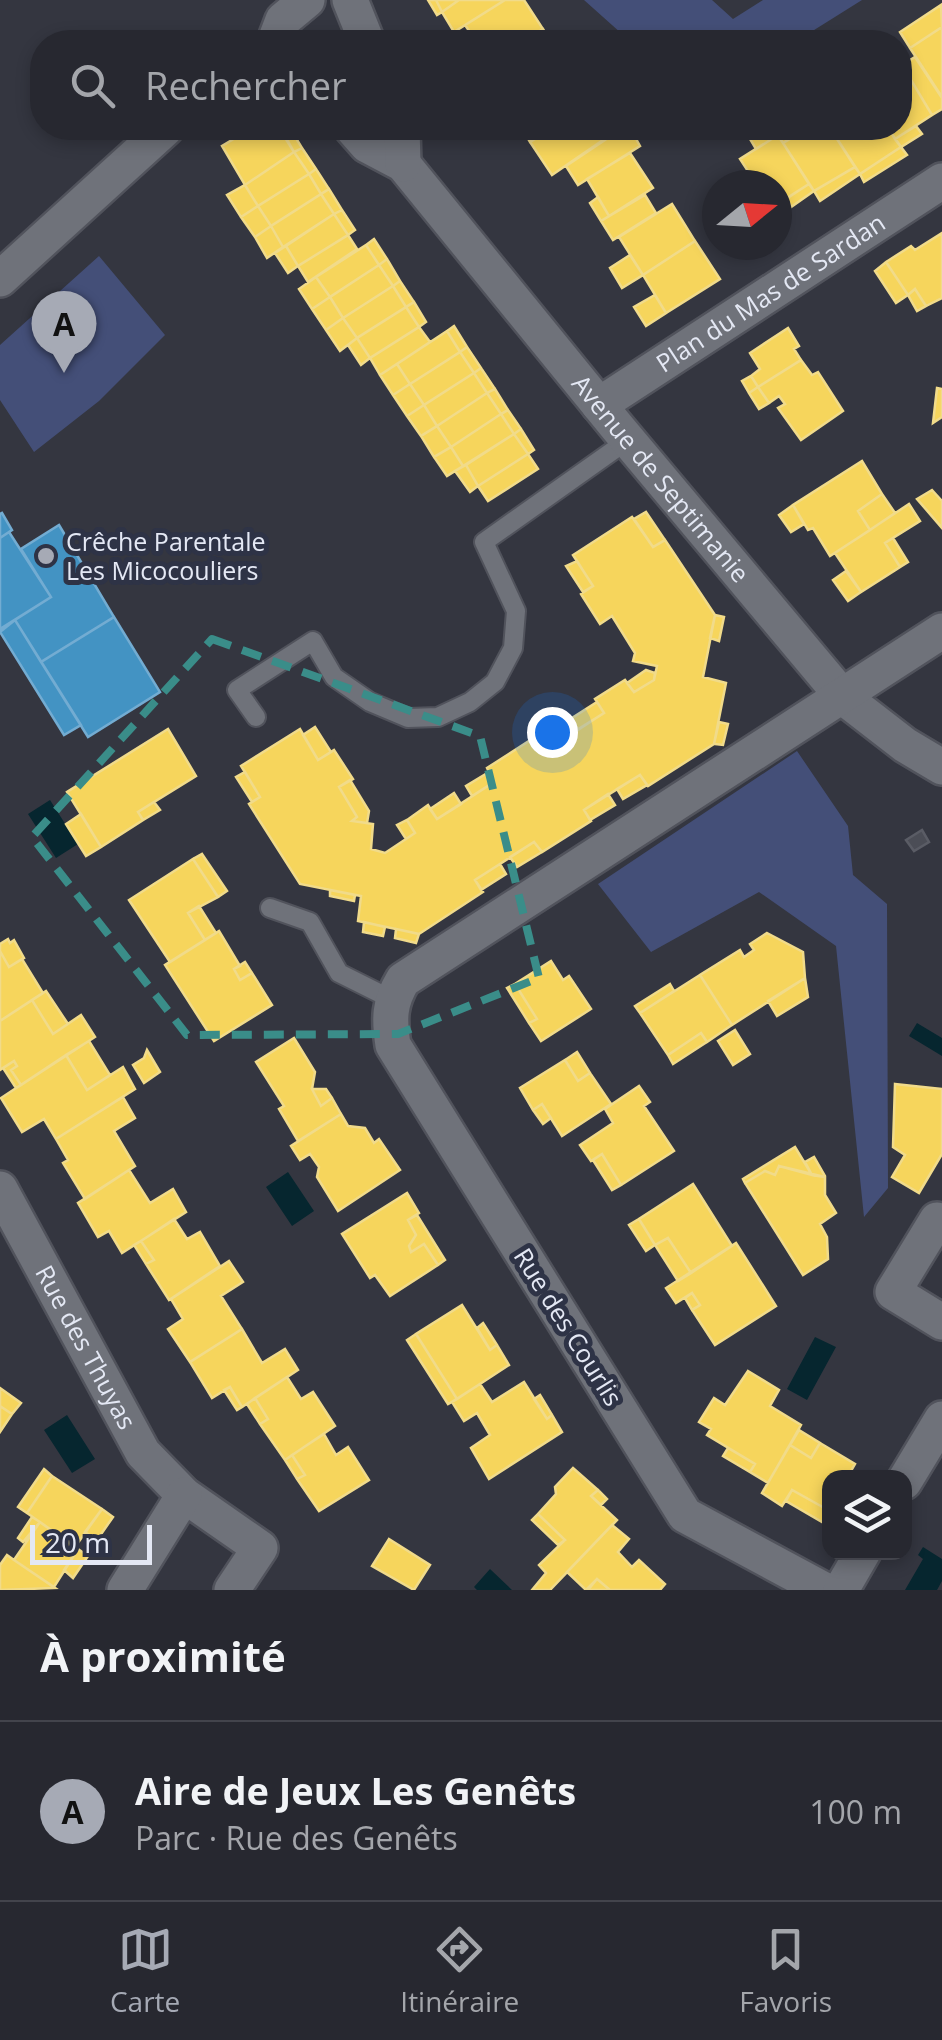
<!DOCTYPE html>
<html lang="fr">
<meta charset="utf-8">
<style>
:root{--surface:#272830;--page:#2f3038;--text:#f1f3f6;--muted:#a4a6ab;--line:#43444c;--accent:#a6aab5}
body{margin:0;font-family:"Open Sans",sans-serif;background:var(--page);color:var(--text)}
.controls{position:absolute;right:30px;bottom:30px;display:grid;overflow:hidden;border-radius:20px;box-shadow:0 5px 15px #0003}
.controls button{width:90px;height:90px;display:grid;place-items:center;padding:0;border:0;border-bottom:2px solid var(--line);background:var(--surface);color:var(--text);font:50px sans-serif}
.compass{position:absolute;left:702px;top:170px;width:90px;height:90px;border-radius:50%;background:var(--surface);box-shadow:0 5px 15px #0003;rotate:72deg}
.scale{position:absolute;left:30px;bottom:25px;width:122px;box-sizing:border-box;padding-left:10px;border:5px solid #e4e8f4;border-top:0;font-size:28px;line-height:35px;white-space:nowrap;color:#e4e8f4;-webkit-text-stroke:8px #2e3346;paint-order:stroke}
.you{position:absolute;left:552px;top:732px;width:35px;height:35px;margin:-25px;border:8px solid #fff;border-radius:50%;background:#1a73e8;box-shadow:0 0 0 15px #1a73e833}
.badge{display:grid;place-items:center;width:65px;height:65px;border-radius:50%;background:var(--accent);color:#111;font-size:32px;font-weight:700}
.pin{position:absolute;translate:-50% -82px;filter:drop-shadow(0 2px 5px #0008)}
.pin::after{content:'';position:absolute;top:52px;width:35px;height:30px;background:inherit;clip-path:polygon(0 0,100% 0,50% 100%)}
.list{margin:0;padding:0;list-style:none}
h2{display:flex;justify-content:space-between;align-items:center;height:130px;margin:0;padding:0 40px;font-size:42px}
h2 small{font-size:32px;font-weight:400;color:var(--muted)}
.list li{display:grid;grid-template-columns:65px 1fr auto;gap:30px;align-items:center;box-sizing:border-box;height:180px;padding:0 40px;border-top:2px solid var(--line)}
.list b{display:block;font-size:38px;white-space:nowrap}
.list p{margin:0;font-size:32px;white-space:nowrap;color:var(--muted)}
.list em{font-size:32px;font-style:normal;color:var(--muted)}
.icon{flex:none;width:55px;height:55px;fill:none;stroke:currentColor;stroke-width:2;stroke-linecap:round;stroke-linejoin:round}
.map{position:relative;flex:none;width:942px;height:1590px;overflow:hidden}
.search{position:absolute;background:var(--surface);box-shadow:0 5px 15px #0003;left:30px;right:30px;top:30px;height:110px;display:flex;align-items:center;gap:25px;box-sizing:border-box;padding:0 35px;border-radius:40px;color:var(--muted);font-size:38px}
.sheet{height:310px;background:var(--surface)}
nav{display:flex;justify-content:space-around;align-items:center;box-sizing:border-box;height:140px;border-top:2px solid var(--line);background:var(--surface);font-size:28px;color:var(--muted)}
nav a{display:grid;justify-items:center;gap:5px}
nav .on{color:var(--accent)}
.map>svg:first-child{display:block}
.green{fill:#444f78}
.water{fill:#06262f}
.homes{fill:#f6d55c;stroke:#f1db8a;stroke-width:2.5}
.schools{fill:#4393c3;stroke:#73acd2;stroke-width:2.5}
.building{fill:#4b4d56;stroke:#5a5c65;stroke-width:2.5}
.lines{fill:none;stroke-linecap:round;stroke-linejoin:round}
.service-casing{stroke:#51535c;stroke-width:22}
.minor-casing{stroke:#51535c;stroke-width:40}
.service{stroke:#6f727a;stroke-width:18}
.minor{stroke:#6f727a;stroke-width:35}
.marked{fill:none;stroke:#3a8d89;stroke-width:8;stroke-dasharray:20 12;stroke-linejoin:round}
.poi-dot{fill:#a6aab5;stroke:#2e3346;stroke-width:4}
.labels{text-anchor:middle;stroke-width:10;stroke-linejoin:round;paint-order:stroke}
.street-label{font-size:25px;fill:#e4e8f4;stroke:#2e3346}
.poi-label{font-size:25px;fill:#e4e8f4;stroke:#2e3346;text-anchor:start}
</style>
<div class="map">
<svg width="942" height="1590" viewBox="0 0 942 1590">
<rect width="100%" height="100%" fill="#343640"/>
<path class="green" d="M584,0H712L733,19L763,0H862L795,42H631Z
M99,256L165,335L99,401L34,452L0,400V345Z
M797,751L848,826L853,875L887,904L888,1188L864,1217L836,946L759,892L651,952L598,884Z"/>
<path class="water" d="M50,800L78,844L56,858L28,814Z
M917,1023L942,1038V1056L909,1036Z
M288,1172L314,1211L292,1226L266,1187Z
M815,1337L836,1347L807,1400L787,1389Z
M67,1415L95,1459L72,1473L44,1430Z
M923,1547L942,1559V1581L937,1590H905L923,1559L918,1555Z
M490,1569L512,1590H477L474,1587Z"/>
<path class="homes" d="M428,0H436L442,12L437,15Z
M436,0H459L442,12Z
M459,0H505L454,32L442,12Z
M505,0H524L543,29L522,42H477L465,25Z
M941,5L942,27L910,48L900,32Z
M942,27V97L910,48Z
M543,29L551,42H522Z
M915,57L942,98V109L932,115L902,65Z
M902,65L932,115L895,139L888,128H900Z
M916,126L922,134L901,147L895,139Z
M252,128H279L294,152L245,185L222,146Z
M522,128H553L530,142Z
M553,128H595L603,140L552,175L530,142Z
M623,128H630L640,146L578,185L566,166Z
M768,128H773L778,135L756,149L750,139Z
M773,128H808L783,143Z
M808,128H830L855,167L814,191L783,143Z
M830,128H888L901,147L860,174Z
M291,130L302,148L294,152L284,134Z
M778,135L809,184L777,205V185H757L740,159Z
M901,147L907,155L864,182L860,174Z
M302,148L316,169L309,174L294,152Z
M294,152L309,174L258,206L245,185Z
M630,153L653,188L609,216L587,179Z
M855,167L860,174L820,201L814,191Z
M316,169L329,189L321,194L309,174Z
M309,174L321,194L271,226L258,206Z
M809,184L814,191L791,207L787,198Z
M245,185L258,206L241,217L227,195Z
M329,189L342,210L334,214L321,194Z
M321,194L334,214L283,247L271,226Z
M645,195L656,213L613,240L601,221Z
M598,197L609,216L601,221L590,203Z
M672,204L695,241L643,275L619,237Z
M258,206L271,226L255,237L241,217Z
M342,210L355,230L348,235L334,214Z
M334,214L348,235L298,266L286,246Z
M271,226L283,247L267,258L255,237Z
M942,233V298L926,306L915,289L908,295L886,262L911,246L915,250Z
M348,235L357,249L308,282L298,266Z
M374,239L387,259L379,265L366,245Z
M695,241L720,279L666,313L643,275Z
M366,245L379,265L330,297L316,277Z
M286,246L298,266L288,273L275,253Z
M630,255L643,275L622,288L610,268Z
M387,259L400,281L393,286L379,265Z
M886,262L908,295L896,303L875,271Z
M379,265L393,286L343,318L330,297Z
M316,277L330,297L312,309L299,289Z
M400,281L414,302L406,307L393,286Z
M393,286L406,307L357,338L343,318Z
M915,289L926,306L917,311L908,295Z
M655,295L666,313L646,326L634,307Z
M330,297L343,318L326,330L312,309Z
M414,302L426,322L419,327L406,307Z
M406,307L419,327L370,358L357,338Z
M343,318L357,338L340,351L326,330Z
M454,326L467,347L460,352L447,331Z
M419,327L430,342L380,375L370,358Z
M788,328L799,346L794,349L801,360L758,387L751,376L760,369L750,353Z
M447,331L460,352L410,384L397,364Z
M357,338L370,358L361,365L348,345Z
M467,347L481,368L474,373L460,352Z
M460,352L474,373L424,405L410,384Z
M801,360L812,375L818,372L843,411L801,440L778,408L785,404L779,396L769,403L758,387Z
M397,364L410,384L393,395L380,375Z
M481,368L495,389L487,393L474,373Z
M474,373L487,393L437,426L424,405Z
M751,376L758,387L749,393L742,381Z
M410,384L424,405L407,416L393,395Z
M758,387L769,403L759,409L749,393Z
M937,388L942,389V417L933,423Z
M495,389L508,410L501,414L487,393Z
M487,393L501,414L451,447L437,426Z
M424,405L437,426L421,436L407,416Z
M508,410L521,429L514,434L501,414Z
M501,414L514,434L463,466L451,447Z
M437,426L451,447L434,457L421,436Z
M521,429L534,450L528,454L514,434Z
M514,434L528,454L478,486L466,465Z
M451,447L463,466L447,476L434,457Z
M528,454L538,469L488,501L478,486Z
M862,461L882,494L858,511L870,530L830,556L813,528L808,530L793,505Z
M466,465L478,486L470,492L455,471Z
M932,490L942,501V528L917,499Z
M882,494L895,513L870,530L858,511Z
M909,504L920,521L885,543L900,567L861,592L835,553Z
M793,505L804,524L791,532L779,515Z
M646,512L665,540L653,547L634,519Z
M632,517L653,547L665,540L715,615L703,677L726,683L714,744L648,786L640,775L584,810L591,821L542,852L534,842L475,880L483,892L419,934L358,921L361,896L300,884L249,804L260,797L241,766L300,729L318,760L334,750L353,779L339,787L357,817L352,821L373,824L371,849L385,853L415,833L407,820L428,805L437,819L494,782L487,768L535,737L543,751L604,713L595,699L625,680L634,692L654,680L657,666L633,661L635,653L612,616L600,624L581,594L593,586L573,555Z
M893,538L908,562L900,567L885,543Z
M577,561L593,586L583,592L566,566Z
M846,571L861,592L848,601L833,580Z
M715,615L724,617L719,641L710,638Z
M646,670L655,673L654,680L634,692L627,683Z
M597,702L604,713L578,730L572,718Z
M719,722L728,724L723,745L714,744Z
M562,725L569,735L543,751L537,741Z
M315,727L331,752L318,760L303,735Z
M168,729L196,776L138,812L143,820L101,847L67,792Z
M245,772L260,797L252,802L236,777Z
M489,772L494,782L472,796L466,786Z
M640,775L647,785L623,799L617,789Z
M350,780L369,811L367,823L352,821L357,817L339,787Z
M454,793L461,804L437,819L430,809Z
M608,794L615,805L590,820L584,810Z
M154,802L160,810L143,820L138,812Z
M81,814L101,847L86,856L66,824Z
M407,820L415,833L406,839L397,825Z
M534,842L542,852L517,867L510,857Z
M202,854L227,891L218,897L193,859Z
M193,859L218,897L188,913L205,940L170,962L129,900Z
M500,864L506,874L481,890L475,880Z
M330,890L355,895L354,901L330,896Z
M199,906L216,933L205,940L188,913Z
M364,922L385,927L383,936L363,932Z
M396,929L419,934L416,943L395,938Z
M219,931L240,966L234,969L240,980L252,973L272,1005L214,1041L165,965Z
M767,933L803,952L805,978L732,1025L700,975L740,950L744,957L754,950L750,944Z
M8,939L10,943L14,940L24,958L9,967L0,951V944Z
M0,951L9,967L22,959L43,993L0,1021Z
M551,961L563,980L569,976L591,1009L541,1041L529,1023L537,1019L515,984Z
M245,962L252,973L240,980L234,969Z
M700,975L732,1025L707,1042L701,1033L668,1055L640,1013Z
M805,978L808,997L777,1016L768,1001Z
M515,984L537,1019L529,1023L507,988Z
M670,984L674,991L640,1013L635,1006Z
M46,991L68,1024L53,1034L32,1000Z
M32,1000L53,1034L81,1015L95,1037L21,1085L11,1070L17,1066L14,1061L0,1070V1021Z
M735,1030L750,1054L733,1065L718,1041Z
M701,1033L707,1042L673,1064L668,1055Z
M294,1038L315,1072L312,1089L321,1106L332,1098L341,1114L298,1141L279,1109L284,1106L256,1062Z
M89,1041L110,1075L87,1090L66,1055Z
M147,1050L160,1072L144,1083L133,1065L144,1058Z
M577,1052L590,1073L578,1081L565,1060Z
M66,1055L87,1090L123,1067L135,1089L56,1139L44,1119L22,1132L1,1098Z
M565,1060L578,1081L590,1073L611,1104L562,1136L542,1104L533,1110L520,1088Z
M14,1061L17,1066L11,1070L21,1085L16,1088L3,1068Z
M895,1084L942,1089V1154L919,1193L892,1177L905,1155L893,1147Z
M639,1086L650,1102L644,1106L674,1151L621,1185L602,1154L591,1161L580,1145L613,1123L605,1109Z
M312,1089H326L332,1098L321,1106Z
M123,1097L135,1118L114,1131L135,1166L85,1199L63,1163L68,1160L56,1139Z
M542,1104L551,1118L543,1124L533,1110Z
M341,1114L348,1126L365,1128L374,1143L379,1139L400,1170L338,1211L317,1177L319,1167L310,1154L300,1160L291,1146Z
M795,1147L812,1175L779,1166L775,1175L765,1171L745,1183L743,1179Z
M602,1154L621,1185L612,1190L593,1160Z
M814,1157L825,1176V1177L812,1175L805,1162Z
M779,1166L825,1177V1195L836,1213L820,1224L827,1237L828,1259L803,1275L745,1183L765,1171L775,1175Z
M129,1170L150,1203L173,1189L186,1212L122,1253L109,1231L98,1237L78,1203Z
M693,1184L732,1246L691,1273L668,1238L655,1245L639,1219Z
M407,1193L419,1213L408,1220L416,1235L409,1246L411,1252L424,1244L438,1265L390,1296L375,1275L370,1278L342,1234Z
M417,1215L445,1260L438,1265L424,1244L411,1252L409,1246L416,1235L408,1220Z
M174,1219L187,1239L200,1232L220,1266L169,1300L146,1264L154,1260L141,1241Z
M639,1219L655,1245L646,1251L629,1225Z
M668,1238L691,1273L678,1281L655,1245Z
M141,1241L154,1260L146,1264L134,1245Z
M736,1243L776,1306L715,1345L692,1310L700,1305L692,1293L676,1303L666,1288Z
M229,1261L243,1282L221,1296L242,1329L190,1362L168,1329L183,1319L171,1299Z
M692,1293L700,1305L692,1310L685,1298Z
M462,1305L490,1350L497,1345L509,1365L457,1399L416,1334Z
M483,1323L497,1345L490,1350L477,1328Z
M242,1329L262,1363L285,1349L298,1370L242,1407L230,1387L212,1398L190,1362Z
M416,1334L457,1399L448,1404L407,1340Z
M748,1371L779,1390L770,1406L801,1425L768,1483L750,1472L755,1464L707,1435L711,1429L699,1422L714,1398L725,1405Z
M287,1377L301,1399L313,1392L335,1426L285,1460L260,1424L268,1419L255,1398Z
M524,1382L547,1419L552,1415L562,1432L489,1479L471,1448L490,1435L477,1413L464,1421L452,1402L480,1384L492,1402Z
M230,1387L242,1407L237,1410L224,1390Z
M0,1388L21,1403L12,1414L0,1406Z
M540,1395L552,1415L547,1419L534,1399Z
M255,1398L268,1419L260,1424L247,1404Z
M0,1406L12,1414L0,1432Z
M799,1430L820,1443L811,1458L790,1445Z
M324,1434L336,1455L348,1447L369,1480L319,1511L297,1479L305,1475L292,1455Z
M820,1443L855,1464L847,1478H830L828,1510L792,1490L782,1506L762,1493L790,1445L811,1458Z
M728,1448L755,1464L750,1472L723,1456Z
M292,1455L305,1475L297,1479L285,1460Z
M573,1468L598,1490L591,1496L617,1520L550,1590H532L546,1573L539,1565L565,1540L538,1514L556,1494L555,1487Z
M44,1469L52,1476L27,1513L18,1507Z
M52,1476L102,1509L75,1547L27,1513Z
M598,1490L607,1499L601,1505L591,1496Z
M792,1490L828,1510L822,1522L786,1501Z
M102,1509L113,1517L97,1540L85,1532Z
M538,1514L565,1540L558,1545L532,1520Z
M32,1517L40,1522L23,1542L18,1538Z
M40,1522L78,1549L54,1587L14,1560Z
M612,1525L629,1539L618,1552L632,1567L639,1560L665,1584L660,1590H610L597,1579L586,1590L567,1572Z
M389,1539L430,1565L414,1590L372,1566Z
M78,1549L88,1556L73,1578L64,1570Z
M7,1555L14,1560L55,1588L0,1590V1565Z
M597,1579L610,1590H588Z"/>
<path class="schools" d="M2,513L12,530L0,538V514Z
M59,525L114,617L41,662L15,620L51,597L21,549Z
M9,532L51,597L0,629V538Z
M114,617L160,692L88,737L41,662Z
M15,620L81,725L64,735L0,632Z"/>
<path class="building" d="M922,830L929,842L914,851L906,840Z"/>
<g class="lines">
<defs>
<path id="service" d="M256,717L237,690L313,641L334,677L370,702L408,718L438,717L470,702L495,682L513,648L516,611L484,542L628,440
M270,908L310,922L339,973L391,999"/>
<g id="minor">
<path d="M350,0L367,42"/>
<path d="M275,41L283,20L307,0"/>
<path id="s1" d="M352,128L367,145L403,164L617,427L843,697L905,745L942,767"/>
<path d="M402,128L403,164"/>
<path d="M0,279L166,128"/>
<path id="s2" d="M599,405L942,181"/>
<path id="s3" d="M0,1189L143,1453L184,1495L260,1548L232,1590"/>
<path d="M937,1220L893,1292L942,1322"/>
<path d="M904,1482L942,1419"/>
<path d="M125,1590L184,1495"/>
<path d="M824,1590L685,1515L393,1045C389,1019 389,1003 403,980L942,631"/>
<path d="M841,1590L863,1552"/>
</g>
</defs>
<use href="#service" class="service-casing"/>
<use href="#minor" class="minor-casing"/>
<use href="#service" class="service"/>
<use href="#minor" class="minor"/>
</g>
<path class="marked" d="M212,639L480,736L539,978L398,1034L187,1035L32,837Z"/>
<circle class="poi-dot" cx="46" cy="556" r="10"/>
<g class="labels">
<g class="street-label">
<text dy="9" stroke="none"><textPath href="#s2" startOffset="205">Plan du Mas de Sardan</textPath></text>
<text dy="9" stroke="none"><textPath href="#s1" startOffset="470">Avenue de Septimanie</textPath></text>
<text transform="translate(568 1327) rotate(58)" y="9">Rue des Courlis</text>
<text dy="9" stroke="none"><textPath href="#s3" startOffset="180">Rue des Thuyas</textPath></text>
</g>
<g class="poi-label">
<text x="66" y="551">Crêche Parentale<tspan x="66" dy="29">Les Micocouliers</tspan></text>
</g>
</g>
</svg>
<div class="controls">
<button><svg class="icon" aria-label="layers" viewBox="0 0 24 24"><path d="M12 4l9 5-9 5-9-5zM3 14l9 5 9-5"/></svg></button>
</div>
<svg class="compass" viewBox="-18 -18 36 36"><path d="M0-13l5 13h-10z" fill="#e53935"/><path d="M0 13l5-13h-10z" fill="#a4a6ab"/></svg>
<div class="scale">20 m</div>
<div class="you"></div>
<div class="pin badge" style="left:64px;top:373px">A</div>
<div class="search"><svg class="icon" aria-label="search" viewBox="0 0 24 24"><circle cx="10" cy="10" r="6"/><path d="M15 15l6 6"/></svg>Rechercher</div>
</div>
<section class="sheet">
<h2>À proximité<small></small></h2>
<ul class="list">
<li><span class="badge">A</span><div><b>Aire de Jeux Les Genêts</b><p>Parc · Rue des Genêts</p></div><em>100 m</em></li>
</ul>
</section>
<nav>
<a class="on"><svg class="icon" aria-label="map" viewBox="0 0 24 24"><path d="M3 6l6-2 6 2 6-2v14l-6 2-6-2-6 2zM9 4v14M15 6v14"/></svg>Carte</a>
<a><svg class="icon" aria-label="directions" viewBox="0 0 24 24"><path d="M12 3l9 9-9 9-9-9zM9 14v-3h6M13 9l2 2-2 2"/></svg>Itinéraire</a>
<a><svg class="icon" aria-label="saved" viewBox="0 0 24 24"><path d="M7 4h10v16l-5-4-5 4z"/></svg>Favoris</a>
</nav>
